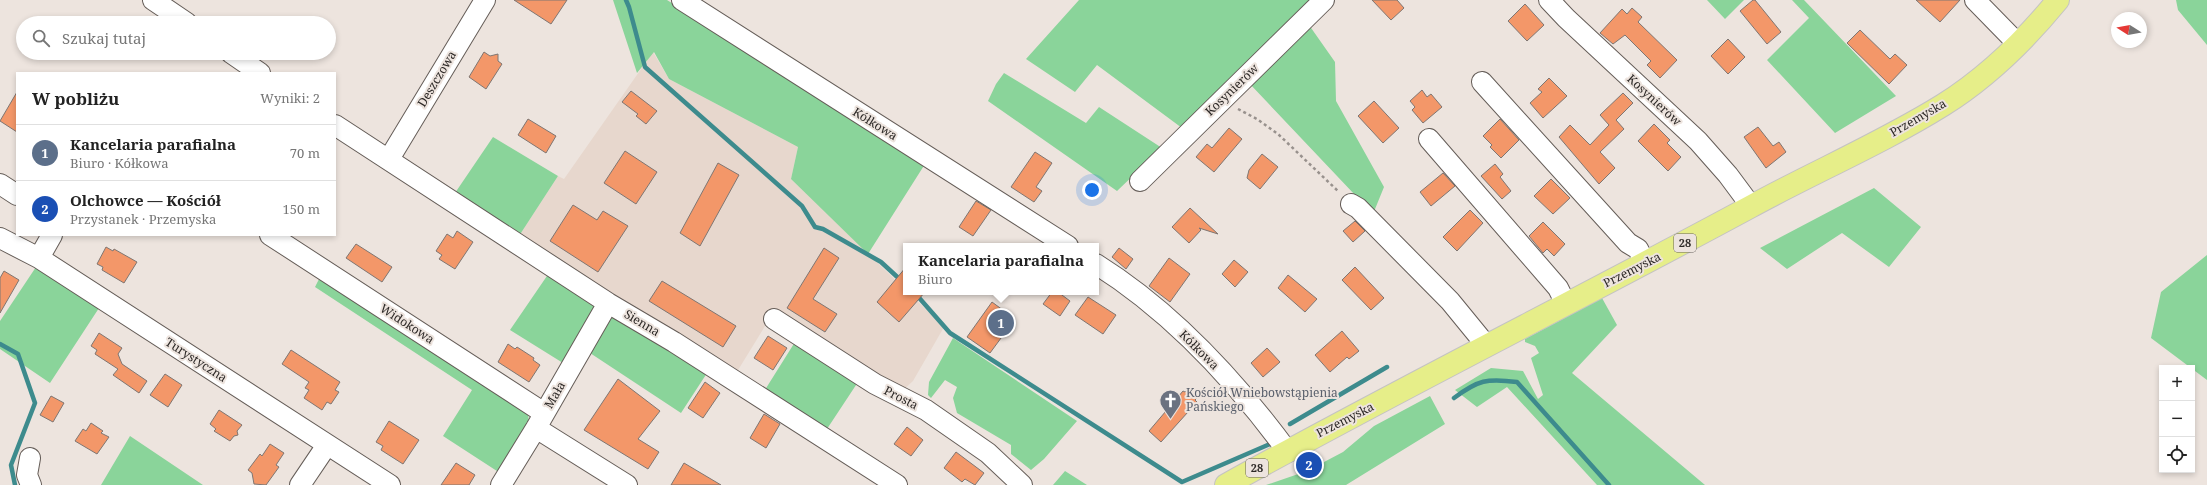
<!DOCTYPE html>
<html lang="pl">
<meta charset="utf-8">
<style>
:root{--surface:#fff;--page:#f6f6f6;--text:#222;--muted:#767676;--line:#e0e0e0;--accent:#0b8043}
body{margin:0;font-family:"Noto Serif",serif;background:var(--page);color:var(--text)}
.controls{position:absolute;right:12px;bottom:12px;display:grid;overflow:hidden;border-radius:0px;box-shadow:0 2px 6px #0003}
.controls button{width:36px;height:36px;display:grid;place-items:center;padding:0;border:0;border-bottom:1px solid var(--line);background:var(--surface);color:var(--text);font:20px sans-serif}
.compass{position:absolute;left:2111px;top:12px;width:36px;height:36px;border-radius:50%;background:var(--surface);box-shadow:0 2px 6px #0003;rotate:281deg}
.you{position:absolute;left:1092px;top:190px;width:14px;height:14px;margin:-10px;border:3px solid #fff;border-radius:50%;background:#1a73e8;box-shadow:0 0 0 6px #1a73e833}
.badge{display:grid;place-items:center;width:26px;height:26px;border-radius:50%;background:var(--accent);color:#fff;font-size:13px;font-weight:700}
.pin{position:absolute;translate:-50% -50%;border:2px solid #fff;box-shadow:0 1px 4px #0006}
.popup{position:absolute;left:903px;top:243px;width:196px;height:52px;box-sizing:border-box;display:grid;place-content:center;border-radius:0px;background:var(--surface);filter:drop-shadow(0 1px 3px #0005);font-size:13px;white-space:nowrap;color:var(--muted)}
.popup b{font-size:15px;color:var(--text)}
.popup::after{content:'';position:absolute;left:50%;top:100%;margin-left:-8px;border:8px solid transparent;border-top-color:var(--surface)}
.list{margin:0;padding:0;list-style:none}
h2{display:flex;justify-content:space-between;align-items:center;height:52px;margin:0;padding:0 16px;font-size:17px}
h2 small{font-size:13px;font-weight:400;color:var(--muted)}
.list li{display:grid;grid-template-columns:26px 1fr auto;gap:12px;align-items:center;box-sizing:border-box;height:56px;padding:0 16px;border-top:1px solid var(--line)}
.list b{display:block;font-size:15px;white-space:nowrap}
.list p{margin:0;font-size:13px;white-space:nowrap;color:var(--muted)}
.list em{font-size:13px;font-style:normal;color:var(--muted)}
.icon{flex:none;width:22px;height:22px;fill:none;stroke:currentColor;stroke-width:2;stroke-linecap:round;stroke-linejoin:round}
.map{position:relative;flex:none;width:2207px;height:485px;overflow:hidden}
.search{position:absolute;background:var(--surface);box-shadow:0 2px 6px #0003;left:16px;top:16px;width:320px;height:44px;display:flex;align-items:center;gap:10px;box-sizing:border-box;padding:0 14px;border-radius:22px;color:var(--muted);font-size:15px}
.panel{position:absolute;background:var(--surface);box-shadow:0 2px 6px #0003;left:16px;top:72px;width:320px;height:164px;border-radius:0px}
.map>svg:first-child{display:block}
.built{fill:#e7d7cd}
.green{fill:#8ad49a}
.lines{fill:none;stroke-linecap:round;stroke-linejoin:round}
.stream{stroke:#3d8b8d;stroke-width:4.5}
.building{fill:#f39769;stroke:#7f7672}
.minor-casing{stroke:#655d58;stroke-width:22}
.major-casing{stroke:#c4c3c2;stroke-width:24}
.path{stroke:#98918d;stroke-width:2.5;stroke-dasharray:3 3;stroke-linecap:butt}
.minor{stroke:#fff;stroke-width:20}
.major{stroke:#e6ee89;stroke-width:22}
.labels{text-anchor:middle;stroke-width:4;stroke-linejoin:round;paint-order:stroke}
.shield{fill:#ede4de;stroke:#66605d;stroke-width:1}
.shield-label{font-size:11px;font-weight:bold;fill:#2c2826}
.street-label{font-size:12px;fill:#2c2826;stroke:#ede4de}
.worship-label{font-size:12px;fill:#5b616d;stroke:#ede4de;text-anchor:start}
</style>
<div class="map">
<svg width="2207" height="485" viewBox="0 0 2207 485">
<rect width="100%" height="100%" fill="#ede4de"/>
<path class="built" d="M653,52L669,79L798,147L791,179L944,327L913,381L901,392L773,313L735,375L519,236L558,176L564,179Z"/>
<path class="green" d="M613,0H667L925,164L868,254L791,179L798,147L669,79L654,52L637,73Z
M1079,0H1314L1182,128L1097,65L1075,92L1026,59Z
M1707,0H1744L1725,19Z
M1792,0H1804L1896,96L1835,133L1767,60L1809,18Z
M2176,0H2207V45L2178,10Z
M1309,25L1335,62L1336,101L1384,187L1373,214L1249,83Z
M1004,73L1086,123L1099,107L1162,148L1117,191L988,101L996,84Z
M493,137L558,176L519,236L455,193Z
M1874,188L1921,227L1889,267L1842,233L1787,269L1760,248Z
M2207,255V380L2151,338L2161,292Z
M36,267L99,308L50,383L0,349V321Z
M549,273L594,302V315L563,363L510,330Z
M321,275L528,412L529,425L500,473L443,436L472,390L315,287Z
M1602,298L1617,325L1572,373L1705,485H1597L1507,387L1477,407L1455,390L1491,368L1523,371L1538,399L1543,395L1531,358L1539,353L1535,346L1525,342V339Z
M611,311L709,370L681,413L590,353Z
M953,338L1077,421L1044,459L1031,470L1011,454V445L957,413L953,398L957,387L945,380L931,398L928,395L929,382Z
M795,342L858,382L825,432L763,393Z
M1430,396L1445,424L1346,485H1266L1307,471L1343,452L1374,426Z
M130,436L203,485H101Z
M1065,471L1087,485H1053Z"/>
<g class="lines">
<path class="stream" d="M626,0L629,7L645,67L802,206L815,227L823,229L881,262L906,285
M914,292L950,333L1182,482L1270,444
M0,344L18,354L35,403L11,465L15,485
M1454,398C1478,380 1487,378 1517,382L1609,485
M1290,424L1387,367"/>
</g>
<path class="building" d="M514,0H567L551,24Z
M1372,0H1397L1404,8L1391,20Z
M1753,0H1755L1781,32L1767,44L1740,11Z
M1916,0H1960L1940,22Z
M1525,4L1544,25L1527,41L1508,21Z
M1632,8L1642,17L1638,22L1677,60L1660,78L1647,65L1651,61L1625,35L1613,44L1600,33L1622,9L1627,14Z
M1860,30L1890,59L1895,54L1907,65L1889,84L1847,43Z
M1728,39L1745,57L1728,74L1711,56Z
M484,52L490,56L498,54V61L502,64L486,89L469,77Z
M1549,78L1567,96L1543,118L1530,103L1542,92L1538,89Z
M1422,90L1427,97L1431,94L1442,107L1423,123L1412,110L1415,107L1410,101Z
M631,91L657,111L646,124L636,116L638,114L622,102Z
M17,92V132L0,121Z
M1623,93L1633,103L1616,120L1624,129L1600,152L1615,168L1599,184L1559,137L1570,125L1590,145L1609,125L1600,115Z
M1374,101L1399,128L1383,143L1358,116Z
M528,119L556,136L546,153L518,135Z
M1500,119L1519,140L1501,158L1490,147L1492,145L1483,136Z
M1654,124L1670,140L1667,143L1681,157L1668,171L1638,141Z
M1758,127L1773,146L1779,142L1786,152L1766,168L1744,137Z
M1229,128L1242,139L1214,172L1196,157L1207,144L1212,148Z
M625,151L657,172L636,204L604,183Z
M1035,152L1052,163L1036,187L1042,191L1034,202L1011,187Z
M1262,154L1278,167L1260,189L1247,178L1249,170Z
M718,163L739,175L700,246L680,233Z
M1495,164L1503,174L1500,177L1511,191L1502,199L1481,176Z
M1443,173L1455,186L1431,206L1420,192Z
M1551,179L1570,198L1553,214L1534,196Z
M976,201L991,210L973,236L959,227Z
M573,205L597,220L603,211L628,226L598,272L550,241Z
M1190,208L1218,234L1199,228L1201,230L1189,243L1172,227Z
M1470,210L1483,223L1457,251L1443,237Z
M1355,221L1365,231L1353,242L1343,231Z
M1543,222L1565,244L1554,256L1547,249L1543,253L1529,236Z
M457,231L473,242L455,269L439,259L442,255L436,251L447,234L453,238Z
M356,244L392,267L382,282L346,258Z
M106,247L113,251L114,249L137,262L124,283L102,270L103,267L97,264Z
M824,248L839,258L813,299L837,314L825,332L787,308Z
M1119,248L1133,259L1126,269L1112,257Z
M1169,258L1190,274L1170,302L1149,286Z
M1234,260L1248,272L1235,287L1222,274Z
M906,267V292H925L899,322L877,302Z
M1355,267L1384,298L1371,310L1342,280Z
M4,271L19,280L0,313V278Z
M1288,275L1317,299L1305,312L1278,288Z
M662,281L736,326L723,347L649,301Z
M1052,292H1058L1070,301L1060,316L1043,304Z
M1088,297L1116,315L1103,334L1075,315Z
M992,302L1015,319L990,353L967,337Z
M1342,331L1359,351L1349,359L1347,357L1330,372L1315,355Z
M99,333L122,348L118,354L122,364L147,381L139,393L113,375L118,369L95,354L97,350L91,346Z
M768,336L787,348L773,370L754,358Z
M508,344L515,349L517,347L534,358L533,360L540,365L529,382L498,362Z
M1267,348L1280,362L1263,377L1251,363Z
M291,350L340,382L335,390L339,392L331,404L327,402L322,410L304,398L309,390L305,388L309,382L282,364Z
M165,374L182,385L168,407L150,395Z
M618,379L660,411L638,439L659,452L648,469L584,430Z
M705,382L720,393L703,418L688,408Z
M1188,389L1198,397L1195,400L1197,402L1161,442L1149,431L1183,391L1185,392Z
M51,396L64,403L53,422L40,415Z
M219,410L242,425L237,431L238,435L234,436L230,441L214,431L216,429L210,424Z
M764,414L780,424L766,448L750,438Z
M389,421L419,440L403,464L381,450L383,446L376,442Z
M91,423L103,431L101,433L109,437L97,454L75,441L83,429L86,431Z
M907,427L923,440L911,456L894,444Z
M270,444L284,453L276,465L279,467L266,485L254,484L252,473L248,470L260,454L262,456Z
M956,452L984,473L975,485L965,479L962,482L944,468Z
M456,463L475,475L469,485H441Z
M684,463L721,485H671Z"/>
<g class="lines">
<defs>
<path id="minor" d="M153,0L187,23
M682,0L1068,246
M1549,0L1566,18L1698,141L1728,175L1751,206
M1975,0L2017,43
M231,53L260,73
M1482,82L1628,243L1638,249L1645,263
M335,125L608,303L674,342L897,485
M1429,139L1558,288L1566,304
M389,159L485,0
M1140,181L1324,0
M0,184L17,195
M1351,204L1358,208L1450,301L1486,345
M270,235L544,413
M0,238L39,258L390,485
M39,258L52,235
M1096,264C1171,311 1235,380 1288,452
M774,319L875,384L926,410L988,453L1022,485
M536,428L627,485
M30,458L27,475L31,485
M300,485L327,445
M501,485L536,428L608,303"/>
<path id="major" d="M1226,485C1399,389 1576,301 1750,207C1814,172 1882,143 1943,105C1986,78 2026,39 2058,0"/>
</defs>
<use href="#minor" class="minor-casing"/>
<use href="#major" class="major-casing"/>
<path class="path" d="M1238,109L1257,119L1278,134L1339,192"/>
<use href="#minor" class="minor"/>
<use href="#major" class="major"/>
</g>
<defs>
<symbol id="church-pin" viewBox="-11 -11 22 30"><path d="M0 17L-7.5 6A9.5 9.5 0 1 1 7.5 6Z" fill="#6b7280" stroke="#ede4de"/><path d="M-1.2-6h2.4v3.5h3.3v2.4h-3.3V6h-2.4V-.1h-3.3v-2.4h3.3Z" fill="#fff"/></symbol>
</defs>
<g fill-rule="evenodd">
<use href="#church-pin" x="1158" y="388" width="25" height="34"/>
</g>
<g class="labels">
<g class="shield">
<rect x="1674" y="234" width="22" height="18" rx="3"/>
<rect x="1246" y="459" width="22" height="18" rx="3"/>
</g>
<g class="shield-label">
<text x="1685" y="247">28</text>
<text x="1257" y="472">28</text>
</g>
<g class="street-label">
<text transform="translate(437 79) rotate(-59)" y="4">Deszczowa</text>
<text transform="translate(1232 90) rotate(-44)" y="4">Kosynierów</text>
<text transform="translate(1654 100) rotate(43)" y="4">Kosynierów</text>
<text transform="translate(1918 118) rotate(-30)" y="4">Przemyska</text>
<text transform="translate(875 124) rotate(32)" y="4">Kółkowa</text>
<text transform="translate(1632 270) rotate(-27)" y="4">Przemyska</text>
<text transform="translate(642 323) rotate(31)" y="4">Sienna</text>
<text transform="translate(407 324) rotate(33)" y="4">Widokowa</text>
<text transform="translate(1199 350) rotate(45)" y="4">Kółkowa</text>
<text transform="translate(196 360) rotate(33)" y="4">Turystyczna</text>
<text transform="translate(555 395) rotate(-60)" y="4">Mała</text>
<text transform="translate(901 398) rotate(27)" y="4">Prosta</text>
<text transform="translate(1345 420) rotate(-27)" y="4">Przemyska</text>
</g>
<g class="worship-label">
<text x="1186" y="397">Kościół Wniebowstąpienia<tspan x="1186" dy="14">Pańskiego</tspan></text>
</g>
</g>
</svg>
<div class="controls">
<button>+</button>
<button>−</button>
<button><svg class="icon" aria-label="locate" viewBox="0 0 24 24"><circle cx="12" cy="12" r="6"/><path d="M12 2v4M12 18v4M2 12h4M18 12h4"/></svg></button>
</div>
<svg class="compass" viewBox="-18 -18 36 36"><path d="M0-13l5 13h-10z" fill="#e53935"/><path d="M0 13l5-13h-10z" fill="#767676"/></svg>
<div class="you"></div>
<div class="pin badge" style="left:1001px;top:323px;background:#5c6f8a">1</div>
<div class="popup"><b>Kancelaria parafialna</b>Biuro</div>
<div class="pin badge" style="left:1309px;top:465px;background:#1a4fb4">2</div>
<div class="search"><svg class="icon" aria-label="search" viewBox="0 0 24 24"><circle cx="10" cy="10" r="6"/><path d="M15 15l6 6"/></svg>Szukaj tutaj</div>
<section class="panel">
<h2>W pobliżu<small>Wyniki: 2</small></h2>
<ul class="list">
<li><span class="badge" style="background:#5c6f8a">1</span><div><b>Kancelaria parafialna</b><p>Biuro · Kółkowa</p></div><em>70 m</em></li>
<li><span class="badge" style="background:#1a4fb4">2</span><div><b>Olchowce — Kościół</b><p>Przystanek · Przemyska</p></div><em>150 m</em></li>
</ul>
</section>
</div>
